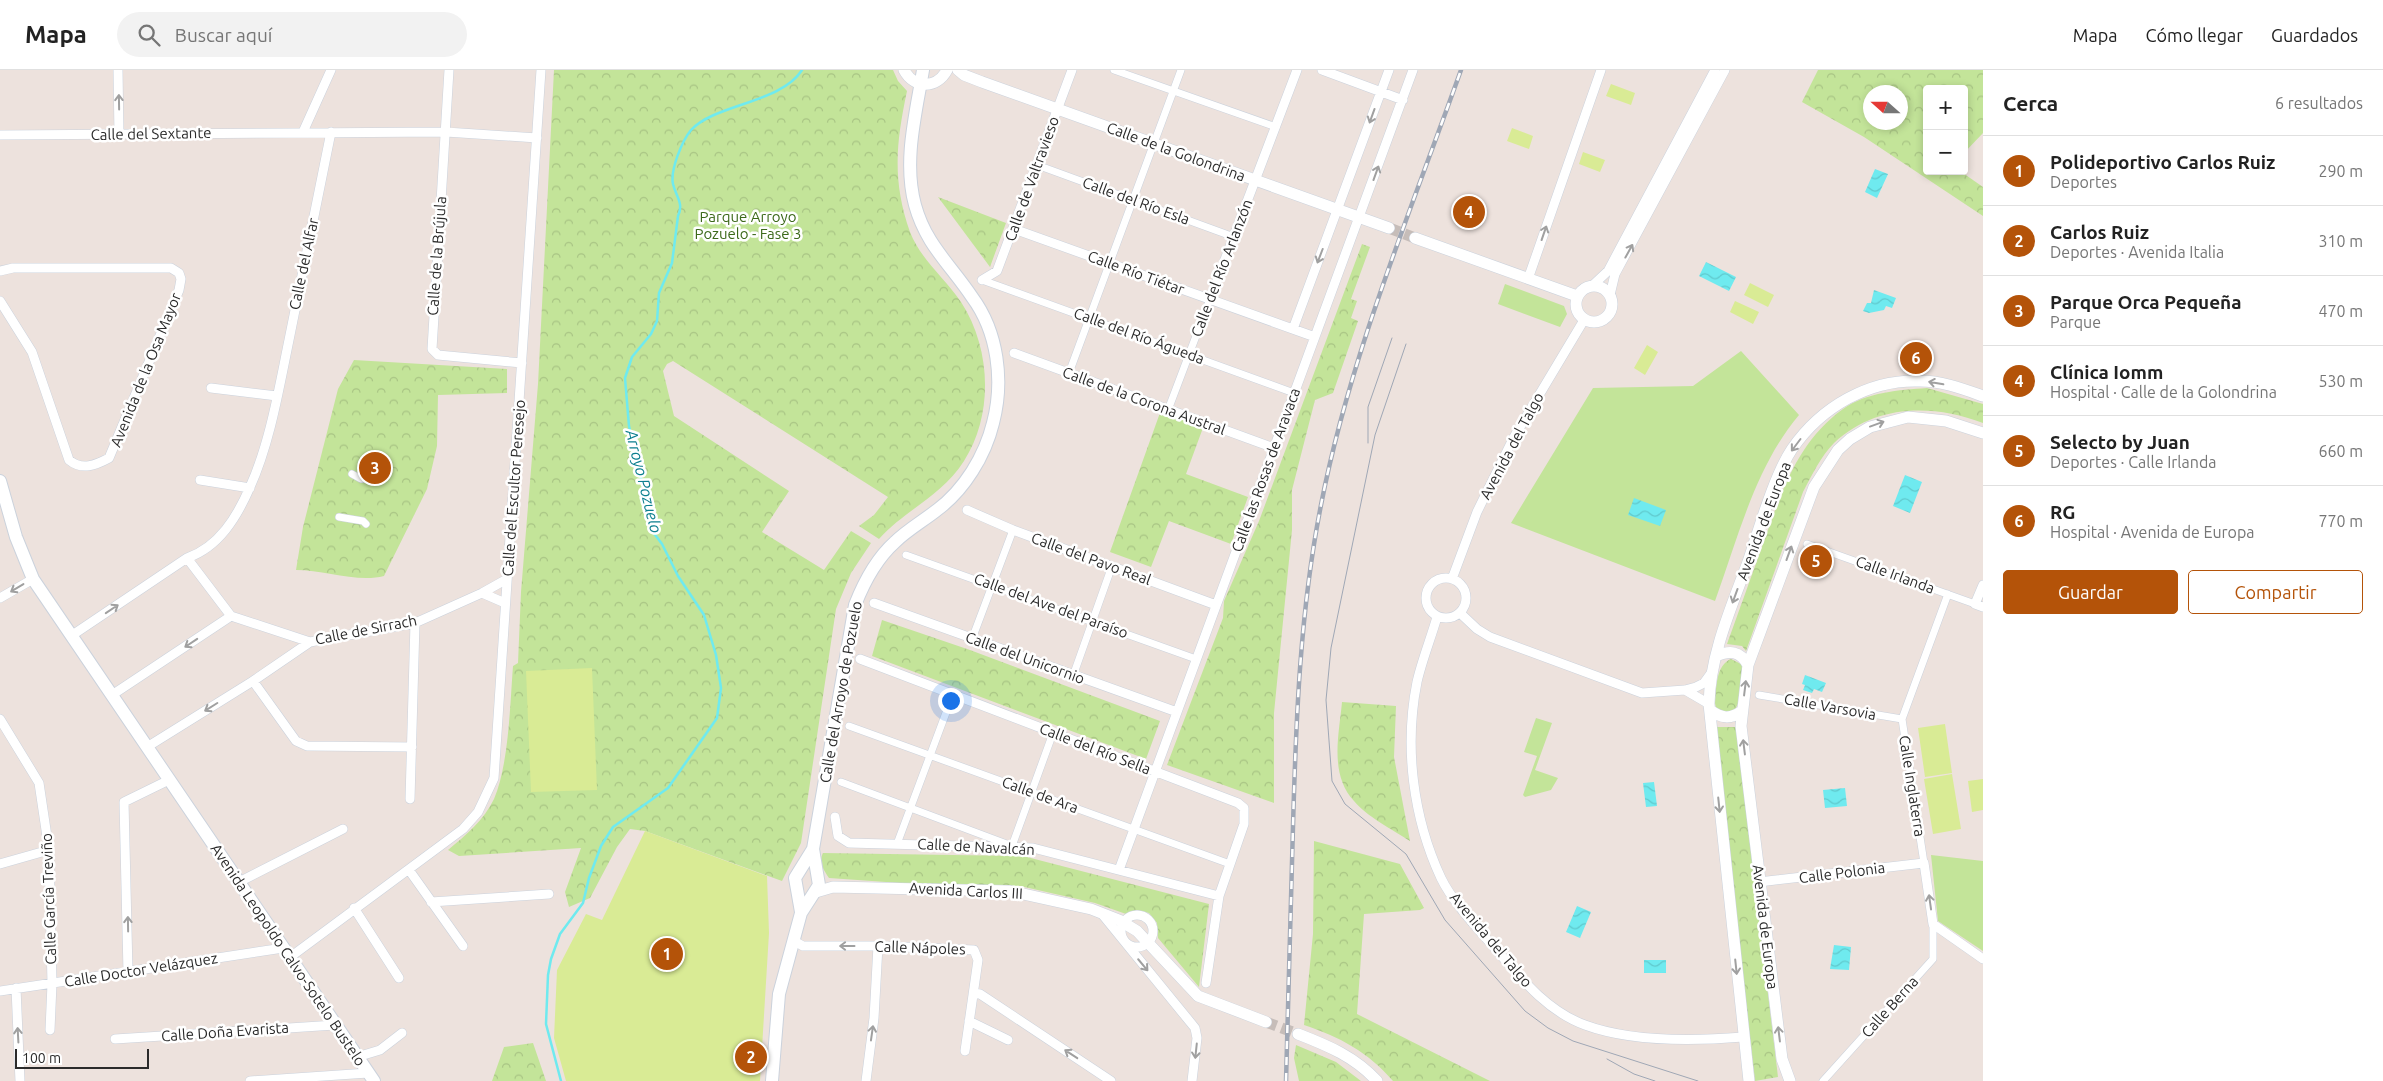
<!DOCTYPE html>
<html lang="es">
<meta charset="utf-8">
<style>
:root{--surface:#fff;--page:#f2f2f2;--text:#222;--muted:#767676;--line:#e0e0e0;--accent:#b45309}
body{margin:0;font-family:Ubuntu,sans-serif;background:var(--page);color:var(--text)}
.controls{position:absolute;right:15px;top:15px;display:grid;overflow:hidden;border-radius:5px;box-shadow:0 2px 8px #0003}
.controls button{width:45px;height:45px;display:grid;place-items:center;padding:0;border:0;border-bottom:1px solid var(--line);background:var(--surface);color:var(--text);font:25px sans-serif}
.compass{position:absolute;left:1863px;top:15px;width:45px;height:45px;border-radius:50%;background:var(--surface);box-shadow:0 2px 8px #0003;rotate:291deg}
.scale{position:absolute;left:15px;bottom:12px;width:134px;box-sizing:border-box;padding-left:5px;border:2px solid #2b2b2b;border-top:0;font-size:14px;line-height:18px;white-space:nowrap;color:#2b2b2b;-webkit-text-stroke:4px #fff;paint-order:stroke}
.you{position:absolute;left:950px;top:630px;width:18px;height:18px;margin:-12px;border:4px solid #fff;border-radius:50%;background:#1a73e8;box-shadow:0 0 0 8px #1a73e833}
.badge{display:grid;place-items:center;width:32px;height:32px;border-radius:50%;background:var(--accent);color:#fff;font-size:16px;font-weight:700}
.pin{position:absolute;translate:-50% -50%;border:2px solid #fff;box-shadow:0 1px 5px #0006}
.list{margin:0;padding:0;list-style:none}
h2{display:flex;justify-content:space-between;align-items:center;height:65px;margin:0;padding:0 20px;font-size:21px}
h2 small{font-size:16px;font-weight:400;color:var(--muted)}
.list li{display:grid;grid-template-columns:32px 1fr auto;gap:15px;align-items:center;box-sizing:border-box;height:70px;padding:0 20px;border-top:1px solid var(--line)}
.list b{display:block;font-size:19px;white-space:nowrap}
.list p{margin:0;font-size:16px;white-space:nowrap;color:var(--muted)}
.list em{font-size:16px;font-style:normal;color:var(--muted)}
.actions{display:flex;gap:10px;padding:15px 20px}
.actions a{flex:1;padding:11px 0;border:1px solid var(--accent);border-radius:5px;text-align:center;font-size:18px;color:var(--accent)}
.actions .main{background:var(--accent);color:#fff}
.icon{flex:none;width:28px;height:28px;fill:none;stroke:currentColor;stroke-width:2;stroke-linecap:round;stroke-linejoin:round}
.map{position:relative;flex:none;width:1983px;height:1011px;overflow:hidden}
header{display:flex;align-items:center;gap:30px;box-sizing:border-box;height:70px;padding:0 25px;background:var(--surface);border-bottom:1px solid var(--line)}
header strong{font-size:24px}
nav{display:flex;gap:28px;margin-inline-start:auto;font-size:18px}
.search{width:350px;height:45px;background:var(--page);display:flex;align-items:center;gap:12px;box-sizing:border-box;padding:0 18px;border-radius:28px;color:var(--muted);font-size:19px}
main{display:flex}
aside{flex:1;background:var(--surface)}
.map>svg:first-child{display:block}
.grass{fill:#c3e499}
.forest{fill:url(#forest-crowns);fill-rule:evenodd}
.pitch{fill:#d9eb95}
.water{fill:url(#water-waves)}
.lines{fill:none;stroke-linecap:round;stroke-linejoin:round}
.stream{stroke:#6feaef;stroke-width:2.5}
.tertiary-tunnel{stroke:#c6bdb9;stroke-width:11;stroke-dasharray:11 5.5;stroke-linecap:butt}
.pedestrian-casing{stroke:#cbd2dc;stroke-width:8}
.minor-casing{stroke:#cbd2dc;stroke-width:10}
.tertiary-casing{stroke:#cbd2dc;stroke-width:12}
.secondary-casing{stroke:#cbd2dc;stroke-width:14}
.pedestrian{stroke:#fff;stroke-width:7}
.minor{stroke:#fff;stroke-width:9}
.tertiary{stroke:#fff;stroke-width:11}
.secondary{stroke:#fff;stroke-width:12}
.tram{stroke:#9fa7b5;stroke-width:1}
.rail-casing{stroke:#9fa7b5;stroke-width:4.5}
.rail{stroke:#fff;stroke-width:2.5;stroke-dasharray:8;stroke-linecap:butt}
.oneway{stroke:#a0a0a0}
.labels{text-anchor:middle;stroke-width:5;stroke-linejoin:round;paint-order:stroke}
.street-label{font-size:15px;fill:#2b2b2b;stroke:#fff}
.park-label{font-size:15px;fill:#3c691a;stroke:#fff}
.water-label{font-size:16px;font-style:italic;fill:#0d7f8f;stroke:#fff}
</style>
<header>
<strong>Mapa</strong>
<div class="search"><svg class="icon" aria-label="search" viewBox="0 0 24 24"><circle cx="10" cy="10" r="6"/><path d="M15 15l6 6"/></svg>Buscar aquí</div>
<nav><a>Mapa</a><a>Cómo llegar</a><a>Guardados</a></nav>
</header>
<main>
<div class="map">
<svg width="1983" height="1011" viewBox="0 0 1983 1011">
<defs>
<pattern id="forest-crowns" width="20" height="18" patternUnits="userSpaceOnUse" patternTransform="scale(1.25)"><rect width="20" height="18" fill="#c3e499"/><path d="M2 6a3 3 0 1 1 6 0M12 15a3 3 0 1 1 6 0" fill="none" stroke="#a8c484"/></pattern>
<pattern id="water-waves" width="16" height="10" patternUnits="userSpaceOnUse" patternTransform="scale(1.25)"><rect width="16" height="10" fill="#6feaef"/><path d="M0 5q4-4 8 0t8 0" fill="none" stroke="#60c9cd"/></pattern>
</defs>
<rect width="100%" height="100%" fill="#ede2dd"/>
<path class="grass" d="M1505,214L1564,236L1567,244L1560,257L1498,234Z
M1741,281L1799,345C1755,397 1738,468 1715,531L1511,453L1593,318L1693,316Z
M1536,648L1552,653L1535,700L1558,708L1551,720L1525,727L1523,725L1537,686L1524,682Z
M1931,785L1983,791V881L1938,851Z"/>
<path class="forest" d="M554,0H893L898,11L907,21C896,73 892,111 910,162C921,190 945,208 961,232C991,278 994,344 964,391C942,426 906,439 879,469L859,456L874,445L888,427L673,291L667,294L663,301L674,346L789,421L762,462L824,500L851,461L871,473L851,503L836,539L801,773L782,811L645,761L630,759L617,777L590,828L569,837L565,822L581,778L459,786L448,780C466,765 484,750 494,729C509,694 510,634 513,596L518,593L521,522L538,314Z
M1818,0H1983V63L1964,83V19H1927V101H1960L1983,117V146L1864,67L1802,32ZM1870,22H1900V52H1870Z
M938,127L1006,153L990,197Z
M1362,174L1370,177L1351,229L1357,231L1351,248L1358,251L1333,323L1315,330L1292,420V460L1274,643V733L1167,695L1223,548L1224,531L1259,451Z
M354,290L507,299V323L438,325L437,376L427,419L384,506C358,513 324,500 296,500L303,457L338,319Z
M1927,318L1983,334V353C1932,334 1876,334 1834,373C1821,386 1812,405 1803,422L1746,581L1742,576L1727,574C1739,541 1751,507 1763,474C1781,423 1797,372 1843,339C1867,322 1899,320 1927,318Z
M1161,340L1204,355L1186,404L1248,427L1231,474L1169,451L1151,497L1110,482Z
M882,550L970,580L1160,651L1146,689L872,586Z
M1731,589L1741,594L1743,599C1741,613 1743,641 1727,644L1716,638L1715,633C1716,618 1716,595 1731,589Z
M1342,632L1396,636L1394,687L1410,771C1393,760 1366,746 1354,731C1329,704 1339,665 1342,632Z
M1714,657H1736L1778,1007L1755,1011Z
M1314,771L1400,794L1424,838L1420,840L1364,844L1357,944L1490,1011H1393C1368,982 1340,967 1304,955L1313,864Z
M823,783L1023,786L1209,834L1199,917L1158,868L1157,853L1149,843L1137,840L1126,844L1095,833L1020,816H943L829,808C824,800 818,793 823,783Z
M533,973L546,1011H492L504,977Z
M1296,975L1336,992L1361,1011H1299L1294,988Z"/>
<path class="pitch" d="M1611,14L1635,23L1631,35L1606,26Z
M1512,58L1533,66L1529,79L1507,71Z
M1583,82L1605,90L1600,102L1579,94Z
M1750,213L1774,225L1768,237L1744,225Z
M1735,231L1759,242L1753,254L1730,242Z
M1647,275L1658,282L1645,305L1634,298Z
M592,598L597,720L531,722L526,601Z
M1945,654L1952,703L1925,707L1918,658Z
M1952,704L1961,759L1933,764L1924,709Z
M1983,709V740L1972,742L1968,711Z
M645,761L767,806L769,863L760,1011H566L554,968L557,900L586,844L602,850Z"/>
<path class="water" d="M1875,99L1888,104L1877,128L1865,122Z
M1706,192L1736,207L1729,221L1699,206Z
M1874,220L1896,228L1892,238L1886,236L1884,240L1869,243L1863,241L1867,233H1871Z
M1905,405L1922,412L1910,443L1893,436Z
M1634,428L1666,440L1660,456L1628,445Z
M1805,605L1826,613L1822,622L1814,619L1812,623L1803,620L1805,615L1802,614Z
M1654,712L1657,736L1646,737L1643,713Z
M1845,718L1847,736L1825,738L1823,720Z
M1577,836L1591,842L1580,868L1566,862Z
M1834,875L1851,877L1849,900L1830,899Z
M1644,890H1666V903H1644Z"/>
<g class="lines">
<path class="stream" d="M561,1011L546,954L548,905L551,889L560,864L583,833L589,808L601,776L613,757L668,718L717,648L721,618L716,585L704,545L678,506L662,474L653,462L629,356L625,308L632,287L651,264L657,251L659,223L672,193L678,146C684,133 676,127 673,114C670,100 682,71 691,60C715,34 781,33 802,0"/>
<path class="tertiary-tunnel" d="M1389,158L1415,168
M1266,952L1298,964"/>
<defs>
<path id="pedestrian" d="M1114,0L1276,57
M1037,95L1234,167
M982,210L1294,323
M1069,303L1181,0
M1168,340L1210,229
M352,404L361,409L380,408
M339,447L363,451L366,454
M1807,474L1975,534
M906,485L1196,589
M972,569L1013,460
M1073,606L1112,496
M1759,625L1902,649
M849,656L1230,794
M841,712L1012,776L1053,663
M897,774L953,624
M1924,793L1902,649L1948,524
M1823,1011L1933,889V854"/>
<path id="minor" d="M118,0L119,65
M449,0L432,279L438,285L522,293
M1322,0L1403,30
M303,62L331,0
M0,65L446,62L537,68
M1014,159L1315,267
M0,201L13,198H171L179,203L181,209L179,220L109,388C96,395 82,401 69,390L32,282L0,231
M1528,209L1601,0
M982,210L997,201L1072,0
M1592,216L1608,201L1715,0
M1610,225L1615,204L1725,0
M1210,229L1297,0
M1293,259L1389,0
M1014,283L1274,378
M211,318L277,326
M200,410L250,418
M967,440L1013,460L1216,535
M187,488L231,546L310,572L415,553L482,523L507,509
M1426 528a20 20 0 1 1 40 0a20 20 0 1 1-40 0Z
M1452,509L1477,442L1514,367L1584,250
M1983,515L1975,534L1983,537
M482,523L505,533
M0,528L33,509
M874,533L1177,642
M1460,543L1477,559L1490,567L1642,623L1685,620L1696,617L1704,613L1712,602
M1437,547C1431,568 1422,590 1417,612C1404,677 1413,748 1441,808C1453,833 1481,862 1499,883C1523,911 1549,942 1585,955C1631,972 1695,971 1743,967
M71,566L187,488C219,477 237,447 250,417C270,373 279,318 289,270C303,201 317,131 331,62
M860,589L1238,733L1244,738V754L1219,826L1206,913
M253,611L296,671L307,676L412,677
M1685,620L1709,634
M112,625L231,546
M0,649L39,713L49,780L52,914L50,960
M147,677L253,611L310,572
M410,729L415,553
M835,747L838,766L849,773L1033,778L1219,826
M0,794L49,780
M409,800L463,876
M1119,800L1413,0
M239,812L343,759
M1759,812L1924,793L1933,854L1983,889
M431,832L549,824
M354,838L399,908
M1102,844L1195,958L1197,968L1192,1011
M1121 861a16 16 0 1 1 32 0a16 16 0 1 1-32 0Z
M794,871L803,876H878L974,880L978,890L965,981
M289,888L463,759L478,742L494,708L541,0
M128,902L124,732L169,710
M16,918L20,1011
M0,921L283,878
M974,923L980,924L1111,1011
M969,951L1008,970
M115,969L335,955
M357,987L380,980L402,963
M250,1011L368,1003
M866,1011L874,948L878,876"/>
<path id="tertiary" d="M904,0C914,19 937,19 947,0
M958,0L964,5L982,12L1389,158
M1415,168L1577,226
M1576 234a18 18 0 1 1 36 0a18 18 0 1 1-36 0Z
M1716,586C1730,580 1740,581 1748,595
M1710,640C1721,648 1730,650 1742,641
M816,822L833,817L1010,821L1091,839L1119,850L1137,861L1198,926L1266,952
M1298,964C1329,976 1355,987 1377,1011
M1749,1011L1709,634C1710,585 1731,538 1748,492C1759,460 1774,406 1792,379C1821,337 1869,309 1920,311C1942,311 1963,319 1983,326
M1790,1011L1782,989L1741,656L1748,595L1814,417L1838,380L1850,369L1870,357L1908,347L1946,351L1983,363"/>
<path id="secondary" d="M0,411L16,467L33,509L374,1011
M801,842L795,808L813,779
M772,1011L779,924L801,843L819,815L813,779L855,535C864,512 876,489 895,472C907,460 923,451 937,440C964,420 985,386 993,353C1004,311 998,262 972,227C950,194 926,175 915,135C903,91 916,43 923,0"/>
</defs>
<use href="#pedestrian" class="pedestrian-casing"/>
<use href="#minor" class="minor-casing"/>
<use href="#tertiary" class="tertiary-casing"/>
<use href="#secondary" class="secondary-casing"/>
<use href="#pedestrian" class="pedestrian"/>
<use href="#minor" class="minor"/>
<use href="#tertiary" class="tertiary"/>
<use href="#secondary" class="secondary"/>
<path class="tram" d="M1406,274L1375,365L1331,578L1326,630L1332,711L1345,734L1406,784L1445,850L1525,941L1548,958L1573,971L1698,1011
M1368,373V337L1392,268
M1607,989L1634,1004L1655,1011"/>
<defs>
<path id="rail" d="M1286,1011C1288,926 1291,841 1293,756C1296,649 1300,541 1321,435C1350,286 1410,143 1461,0"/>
</defs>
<use href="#rail" class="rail-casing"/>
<use href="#rail" class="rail"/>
</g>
<defs><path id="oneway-shaft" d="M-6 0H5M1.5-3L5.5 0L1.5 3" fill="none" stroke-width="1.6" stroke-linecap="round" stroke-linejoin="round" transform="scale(1.25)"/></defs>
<g class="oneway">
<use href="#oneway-shaft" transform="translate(119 32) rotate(-91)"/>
<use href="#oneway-shaft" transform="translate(1372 46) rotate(110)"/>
<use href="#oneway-shaft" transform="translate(1376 103) rotate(-70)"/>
<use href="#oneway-shaft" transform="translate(1544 163) rotate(-71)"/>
<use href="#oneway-shaft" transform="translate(1629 181) rotate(-61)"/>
<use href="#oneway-shaft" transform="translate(1320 186) rotate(111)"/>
<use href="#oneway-shaft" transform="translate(1936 313) rotate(-170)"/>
<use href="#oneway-shaft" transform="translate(1877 354) rotate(-20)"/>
<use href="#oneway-shaft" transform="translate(1796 375) rotate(127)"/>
<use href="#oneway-shaft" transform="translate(1789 483) rotate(-70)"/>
<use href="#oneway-shaft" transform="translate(17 518) rotate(149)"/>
<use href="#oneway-shaft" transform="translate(1735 526) rotate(110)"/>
<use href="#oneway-shaft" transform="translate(112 539) rotate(-34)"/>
<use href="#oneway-shaft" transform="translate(191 573) rotate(146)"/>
<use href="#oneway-shaft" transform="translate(1745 618) rotate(-83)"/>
<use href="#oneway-shaft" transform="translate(211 637) rotate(148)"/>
<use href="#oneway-shaft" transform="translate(1744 677) rotate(-97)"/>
<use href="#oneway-shaft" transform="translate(1719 735) rotate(84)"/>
<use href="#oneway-shaft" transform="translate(1930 832) rotate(-98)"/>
<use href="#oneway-shaft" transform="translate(128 854) rotate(-91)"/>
<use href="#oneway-shaft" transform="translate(847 876) rotate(-180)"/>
<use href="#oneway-shaft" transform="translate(1143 895) rotate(50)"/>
<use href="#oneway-shaft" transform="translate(1736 897) rotate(84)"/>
<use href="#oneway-shaft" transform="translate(872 963) rotate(-82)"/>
<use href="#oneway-shaft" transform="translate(1779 964) rotate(-97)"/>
<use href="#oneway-shaft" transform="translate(18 965) rotate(-93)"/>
<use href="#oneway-shaft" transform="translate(1196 981) rotate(96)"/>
<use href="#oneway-shaft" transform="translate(1071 984) rotate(-147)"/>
</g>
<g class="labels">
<g class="street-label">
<text transform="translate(151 64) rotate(-1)" y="5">Calle del Sextante</text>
<text transform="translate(1176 82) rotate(20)" y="5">Calle de la Golondrina</text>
<text transform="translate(1032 109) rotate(-70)" y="5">Calle de Valtravieso</text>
<text transform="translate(1136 131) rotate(20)" y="5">Calle del Río Esla</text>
<text transform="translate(437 186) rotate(-86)" y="5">Calle de la Brújula</text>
<text transform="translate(304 194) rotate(-78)" y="5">Calle del Alfar</text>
<text transform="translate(1222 198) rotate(-69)" y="5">Calle del Río Arlanzón</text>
<text transform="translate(1136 203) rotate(20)" y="5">Calle Río Tiétar</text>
<text transform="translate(1139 266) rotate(20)" y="5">Calle del Río Águeda</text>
<text transform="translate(146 300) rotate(-68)" y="5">Avenida de la Osa Mayor</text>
<text transform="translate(1144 331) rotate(20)" y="5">Calle de la Corona Austral</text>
<text transform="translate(1512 376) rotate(-62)" y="5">Avenida del Talgo</text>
<text transform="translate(1266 400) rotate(-70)" y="5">Calle las Rosas de Aravaca</text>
<text transform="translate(514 418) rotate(-86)" y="5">Calle del Escultor Peresejo</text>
<text transform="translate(1764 451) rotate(-69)" y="5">Avenida de Europa</text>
<text transform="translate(1091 489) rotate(20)" y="5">Calle del Pavo Real</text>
<text transform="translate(1895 505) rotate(20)" y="5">Calle Irlanda</text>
<text transform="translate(1051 536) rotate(20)" y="5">Calle del Ave del Paraíso</text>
<text transform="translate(366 560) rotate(-11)" y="5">Calle de Sirrach</text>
<text transform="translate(1025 588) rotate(20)" y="5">Calle del Unicornio</text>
<text transform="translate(841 622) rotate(-80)" y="5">Calle del Arroyo de Pozuelo</text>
<text transform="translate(1830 637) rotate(10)" y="5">Calle Varsovia</text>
<text transform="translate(1095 679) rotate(21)" y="5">Calle del Río Sella</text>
<text transform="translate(1912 716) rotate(81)" y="5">Calle Inglaterra</text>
<text transform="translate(1040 725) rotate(20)" y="5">Calle de Ara</text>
<text transform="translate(976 777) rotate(3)" y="5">Calle de Navalcán</text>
<text transform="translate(1842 803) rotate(-7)" y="5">Calle Polonia</text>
<text transform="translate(966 821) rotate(3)" y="5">Avenida Carlos III</text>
<text transform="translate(49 829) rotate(-92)" y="5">Calle García Treviño</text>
<text transform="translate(1765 857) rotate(83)" y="5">Avenida de Europa</text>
<text transform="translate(1491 870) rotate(50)" y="5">Avenida del Talgo</text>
<text transform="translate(920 878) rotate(2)" y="5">Calle Nápoles</text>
<text transform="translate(288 885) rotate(56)" y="5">Avenida Leopoldo Calvo-Sotelo Bustelo</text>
<text transform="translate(141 900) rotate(-9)" y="5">Calle Doctor Velázquez</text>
<text transform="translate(1890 937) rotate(-48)" y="5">Calle Berna</text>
<text transform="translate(225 962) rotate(-4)" y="5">Calle Doña Evarista</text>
</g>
<g class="park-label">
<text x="748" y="152">Parque Arroyo<tspan x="748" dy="17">Pozuelo - Fase 3</tspan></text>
</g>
<g class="water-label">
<text transform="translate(644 411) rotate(76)" y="6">Arroyo Pozuelo</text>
</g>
</g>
</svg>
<div class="controls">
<button>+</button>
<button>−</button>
</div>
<svg class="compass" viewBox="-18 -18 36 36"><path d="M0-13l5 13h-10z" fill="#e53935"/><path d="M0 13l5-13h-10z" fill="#767676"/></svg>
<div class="scale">100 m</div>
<div class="you"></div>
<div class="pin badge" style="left:667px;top:884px">1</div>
<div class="pin badge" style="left:751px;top:987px">2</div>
<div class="pin badge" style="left:375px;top:398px">3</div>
<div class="pin badge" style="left:1469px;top:142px">4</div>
<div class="pin badge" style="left:1816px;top:491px">5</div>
<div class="pin badge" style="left:1916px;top:288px">6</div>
</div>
<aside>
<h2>Cerca<small>6 resultados</small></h2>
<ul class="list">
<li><span class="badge">1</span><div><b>Polideportivo Carlos Ruiz</b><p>Deportes</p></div><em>290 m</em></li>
<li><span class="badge">2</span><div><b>Carlos Ruiz</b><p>Deportes · Avenida Italia</p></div><em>310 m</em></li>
<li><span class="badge">3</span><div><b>Parque Orca Pequeña</b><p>Parque</p></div><em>470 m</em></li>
<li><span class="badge">4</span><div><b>Clínica Iomm</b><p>Hospital · Calle de la Golondrina</p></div><em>530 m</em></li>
<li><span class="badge">5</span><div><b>Selecto by Juan</b><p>Deportes · Calle Irlanda</p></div><em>660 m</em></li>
<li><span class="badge">6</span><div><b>RG</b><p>Hospital · Avenida de Europa</p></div><em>770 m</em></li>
</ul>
<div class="actions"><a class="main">Guardar</a><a>Compartir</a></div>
</aside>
</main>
